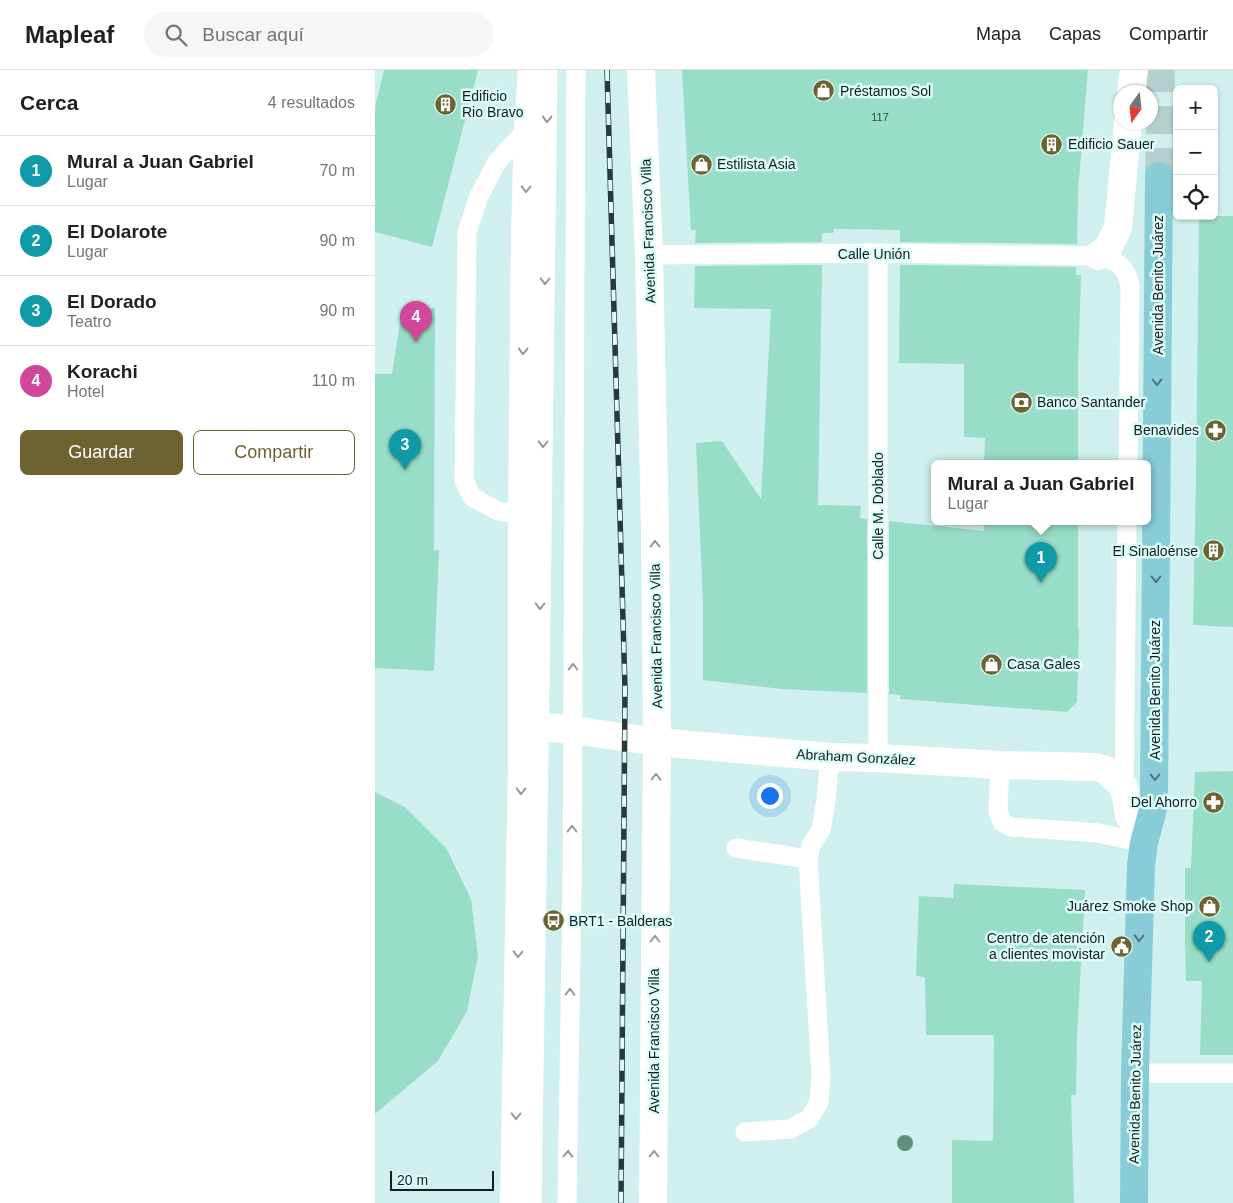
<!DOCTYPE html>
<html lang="es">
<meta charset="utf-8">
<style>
:root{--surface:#fff;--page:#f6f6f6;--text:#202124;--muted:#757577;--line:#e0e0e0;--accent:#6c6330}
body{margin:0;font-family:Helvetica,sans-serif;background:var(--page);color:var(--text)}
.controls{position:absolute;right:15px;top:15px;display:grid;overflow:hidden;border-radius:8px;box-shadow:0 1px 4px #0004}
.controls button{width:45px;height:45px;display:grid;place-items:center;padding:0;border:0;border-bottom:1px solid var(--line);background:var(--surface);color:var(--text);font:25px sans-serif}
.compass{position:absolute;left:738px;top:15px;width:45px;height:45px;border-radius:50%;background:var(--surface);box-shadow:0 1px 4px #0004;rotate:195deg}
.scale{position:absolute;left:15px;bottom:12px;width:104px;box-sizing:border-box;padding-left:5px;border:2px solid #121d1d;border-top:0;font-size:14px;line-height:18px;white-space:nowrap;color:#121d1d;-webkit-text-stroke:4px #ddfdfb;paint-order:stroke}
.you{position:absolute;left:394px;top:725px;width:18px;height:18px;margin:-12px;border:4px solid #fff;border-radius:50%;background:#1a73e8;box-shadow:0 0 0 8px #1a73e833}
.badge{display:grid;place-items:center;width:32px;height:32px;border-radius:50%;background:var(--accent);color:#fff;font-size:16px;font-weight:700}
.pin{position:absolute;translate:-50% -41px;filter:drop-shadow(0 1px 2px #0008)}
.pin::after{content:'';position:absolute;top:26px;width:18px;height:15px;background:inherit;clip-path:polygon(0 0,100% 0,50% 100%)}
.popup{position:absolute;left:556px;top:390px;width:220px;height:65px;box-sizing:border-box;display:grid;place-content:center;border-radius:8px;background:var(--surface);filter:drop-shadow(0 1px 4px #0005);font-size:16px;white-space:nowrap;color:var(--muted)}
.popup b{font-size:19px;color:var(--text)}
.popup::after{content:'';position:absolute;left:50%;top:100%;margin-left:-10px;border:10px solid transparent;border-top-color:var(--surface)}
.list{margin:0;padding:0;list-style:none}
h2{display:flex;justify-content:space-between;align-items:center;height:65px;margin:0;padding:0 20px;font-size:21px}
h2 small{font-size:16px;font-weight:400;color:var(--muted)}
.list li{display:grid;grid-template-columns:32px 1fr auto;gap:15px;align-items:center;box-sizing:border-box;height:70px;padding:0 20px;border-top:1px solid var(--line)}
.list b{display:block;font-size:19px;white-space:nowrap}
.list p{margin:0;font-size:16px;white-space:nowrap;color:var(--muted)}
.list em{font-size:16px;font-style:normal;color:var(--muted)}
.actions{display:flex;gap:10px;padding:15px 20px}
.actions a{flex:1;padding:11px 0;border:1px solid var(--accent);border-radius:8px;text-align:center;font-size:18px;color:var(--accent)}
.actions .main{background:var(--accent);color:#fff}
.icon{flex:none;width:28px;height:28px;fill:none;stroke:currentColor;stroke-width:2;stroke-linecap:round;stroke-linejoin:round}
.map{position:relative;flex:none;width:858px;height:1133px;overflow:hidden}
header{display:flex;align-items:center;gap:30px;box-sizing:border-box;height:70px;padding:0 25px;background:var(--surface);border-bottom:1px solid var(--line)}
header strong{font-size:24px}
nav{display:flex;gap:28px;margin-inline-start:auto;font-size:18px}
.search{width:350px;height:45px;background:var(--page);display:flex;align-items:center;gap:12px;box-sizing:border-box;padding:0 18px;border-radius:28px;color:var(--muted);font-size:19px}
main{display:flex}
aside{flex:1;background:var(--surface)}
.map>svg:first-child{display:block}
.building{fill:#98ddc8}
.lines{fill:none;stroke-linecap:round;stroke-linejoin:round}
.primary-tunnel{stroke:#b3d0cf;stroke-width:28;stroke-dasharray:28 14;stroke-linecap:butt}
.service{stroke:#fff;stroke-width:19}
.pedestrian{stroke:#fff;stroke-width:28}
.minor{stroke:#fff;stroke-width:28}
.secondary{stroke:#fff;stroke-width:28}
.primary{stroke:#88ccd7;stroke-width:28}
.rail-casing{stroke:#2a3838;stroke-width:5.5}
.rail{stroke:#ddfdfb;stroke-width:4;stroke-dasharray:11;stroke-linecap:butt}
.tree{fill:#5d907d}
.oneway{stroke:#949999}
.oneway2{stroke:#4d747a}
.labels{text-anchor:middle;stroke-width:5;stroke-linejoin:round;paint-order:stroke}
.number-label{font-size:11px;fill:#344d48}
.poi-label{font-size:14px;fill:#121d1d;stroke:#ddfdfb;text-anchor:start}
.street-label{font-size:14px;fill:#121d1d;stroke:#ddfdfb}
</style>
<header>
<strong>Mapleaf</strong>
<div class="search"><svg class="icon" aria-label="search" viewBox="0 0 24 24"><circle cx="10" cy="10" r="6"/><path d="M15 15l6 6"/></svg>Buscar aquí</div>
<nav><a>Mapa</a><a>Capas</a><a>Compartir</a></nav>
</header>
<main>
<aside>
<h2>Cerca<small>4 resultados</small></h2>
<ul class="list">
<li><span class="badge" style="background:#0f9aa8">1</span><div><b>Mural a Juan Gabriel</b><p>Lugar</p></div><em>70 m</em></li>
<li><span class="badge" style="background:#0f9aa8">2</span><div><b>El Dolarote</b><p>Lugar</p></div><em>90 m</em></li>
<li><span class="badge" style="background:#0f9aa8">3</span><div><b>El Dorado</b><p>Teatro</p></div><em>90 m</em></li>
<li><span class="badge" style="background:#d1479c">4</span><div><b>Korachi</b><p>Hotel</p></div><em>110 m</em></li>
</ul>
<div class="actions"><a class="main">Guardar</a><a>Compartir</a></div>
</aside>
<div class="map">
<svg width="858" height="1133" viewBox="0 0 858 1133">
<rect width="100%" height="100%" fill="#cff0ee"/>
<path class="building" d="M9,0H103L57,177L0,162V37Z
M307,0H713L703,122L702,174L525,172V160L459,159L458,163H447V172L320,173L321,160H316Z
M824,146H858V557L818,555L821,408Z
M447,195L443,435L486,436L485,448L492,449V623L407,619L328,610V533L321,373L347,371L386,429L396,239L319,238L320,196Z
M525,195L701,197V205H706L703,296V394H609L610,368L589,367V294L524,293Z
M60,238L59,480H64L59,601L0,598V304H17L27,239Z
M514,451L609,461V452H703V559H704L702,632L692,642L525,629L526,625L514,624Z
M858,701V985H825L827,911H811L810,874V798H816L820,702Z
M0,722L30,737L71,778L96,829L103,886L92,941L63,991L0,1044Z
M579,814L710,820L702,967L701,1025H696L699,1133H577V1070L618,1071L619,965H551L550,907L541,906L544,826L578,828Z"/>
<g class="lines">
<path class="primary-tunnel" d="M784,106L786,0"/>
<path class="service" d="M274,185L503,183L723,186C742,192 751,194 755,216L753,394
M147,445L123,441L97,427L89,410L92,162L104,126L122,92L153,58
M503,688V183
M625,695L623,741L627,752L636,757L723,763L769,773
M749,717L752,452
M361,778L433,789
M760,1003H858
M370,1062L415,1059L434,1049L444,1032L446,1007L433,789L436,775L446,760L451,730L455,687
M157,1133C164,755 168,378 173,0
M192,1133L197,818L201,0"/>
<path class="pedestrian" d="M756,22L759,0
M723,186L733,178L743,158L753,52"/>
<path class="minor" d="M147,655L198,660L282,672L455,687L503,688L625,695L721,697L731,700L749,717L754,745L769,773"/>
<path class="secondary" d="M266,0L274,185L280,461L282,672L278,1133
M139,1133L147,692V445L150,160L153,58L157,0"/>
<path class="primary" d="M759,1133L760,1003L766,796L769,773L778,739L779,724L784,106"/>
<defs>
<path id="rail" d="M232,0L250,619L246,1133"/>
</defs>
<use href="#rail" class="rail-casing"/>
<use href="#rail" class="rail"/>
</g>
<circle class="tree" cx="530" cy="1073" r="8"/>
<defs><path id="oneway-chevron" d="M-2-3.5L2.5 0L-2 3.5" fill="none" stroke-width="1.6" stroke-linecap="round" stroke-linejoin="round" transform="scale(1.25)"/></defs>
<g class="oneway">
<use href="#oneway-chevron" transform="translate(172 49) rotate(91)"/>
<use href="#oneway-chevron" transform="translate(151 119) rotate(92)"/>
<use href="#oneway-chevron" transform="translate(170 211) rotate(91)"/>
<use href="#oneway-chevron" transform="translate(148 281) rotate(91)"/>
<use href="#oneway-chevron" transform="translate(168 374) rotate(91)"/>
<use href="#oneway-chevron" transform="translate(280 474) rotate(-91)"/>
<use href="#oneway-chevron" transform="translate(165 536) rotate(91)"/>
<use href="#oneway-chevron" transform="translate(198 597) rotate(-90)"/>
<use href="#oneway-chevron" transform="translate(281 707) rotate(-89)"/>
<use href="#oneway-chevron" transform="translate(146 721) rotate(91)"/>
<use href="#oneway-chevron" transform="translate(197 759) rotate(-90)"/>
<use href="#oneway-chevron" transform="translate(280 869) rotate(-90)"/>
<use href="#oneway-chevron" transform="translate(143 884) rotate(91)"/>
<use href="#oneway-chevron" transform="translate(195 922) rotate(-89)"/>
<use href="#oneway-chevron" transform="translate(141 1046) rotate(91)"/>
<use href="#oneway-chevron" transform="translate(193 1084) rotate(-89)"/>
<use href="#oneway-chevron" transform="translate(279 1084) rotate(-90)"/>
</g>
<g class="oneway2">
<use href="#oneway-chevron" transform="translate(782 312) rotate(90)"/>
<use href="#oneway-chevron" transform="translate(781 509) rotate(90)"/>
<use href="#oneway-chevron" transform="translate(780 707) rotate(90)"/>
<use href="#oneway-chevron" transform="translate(764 868) rotate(92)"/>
</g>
<defs>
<symbol id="shop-disc" viewBox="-11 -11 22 22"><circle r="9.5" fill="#6c6330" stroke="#ddfdfb"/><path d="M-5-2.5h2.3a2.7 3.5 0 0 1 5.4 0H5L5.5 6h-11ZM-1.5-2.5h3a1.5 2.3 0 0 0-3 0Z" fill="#fff"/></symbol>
<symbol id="building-disc" viewBox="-11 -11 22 22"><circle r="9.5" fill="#6c6330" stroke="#ddfdfb"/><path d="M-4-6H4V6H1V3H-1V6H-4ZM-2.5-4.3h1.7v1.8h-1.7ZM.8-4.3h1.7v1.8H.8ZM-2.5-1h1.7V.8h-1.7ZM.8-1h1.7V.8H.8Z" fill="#fff"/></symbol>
<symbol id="bank-disc" viewBox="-11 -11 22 22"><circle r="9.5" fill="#6c6330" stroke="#ddfdfb"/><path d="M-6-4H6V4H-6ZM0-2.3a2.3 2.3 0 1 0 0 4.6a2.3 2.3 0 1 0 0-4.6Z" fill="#fff"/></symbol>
<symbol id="pharmacy-disc" viewBox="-11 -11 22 22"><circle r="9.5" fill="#6c6330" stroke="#ddfdfb"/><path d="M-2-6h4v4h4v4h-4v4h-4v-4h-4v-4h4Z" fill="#fff"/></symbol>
<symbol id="bus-disc" viewBox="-11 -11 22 22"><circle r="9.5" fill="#6c6330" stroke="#ddfdfb"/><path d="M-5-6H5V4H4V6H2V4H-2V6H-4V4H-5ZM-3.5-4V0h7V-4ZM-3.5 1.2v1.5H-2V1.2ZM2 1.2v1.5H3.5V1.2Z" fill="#fff"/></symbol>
<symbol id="civic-disc" viewBox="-11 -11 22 22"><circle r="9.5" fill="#6c6330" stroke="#ddfdfb"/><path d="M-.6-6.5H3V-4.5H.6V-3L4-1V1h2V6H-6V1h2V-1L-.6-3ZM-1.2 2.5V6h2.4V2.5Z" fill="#fff"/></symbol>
</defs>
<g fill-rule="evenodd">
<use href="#shop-disc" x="436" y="8" width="25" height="25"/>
<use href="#building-disc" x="58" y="22" width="25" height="25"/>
<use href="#building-disc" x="664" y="62" width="25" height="25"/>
<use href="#shop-disc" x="314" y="82" width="25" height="25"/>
<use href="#bank-disc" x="634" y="320" width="25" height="25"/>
<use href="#pharmacy-disc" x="828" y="348" width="25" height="25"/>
<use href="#building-disc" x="826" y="468" width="25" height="25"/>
<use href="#shop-disc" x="604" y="582" width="25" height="25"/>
<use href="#pharmacy-disc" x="826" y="720" width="25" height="25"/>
<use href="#shop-disc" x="822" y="824" width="25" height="25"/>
<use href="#bus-disc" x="166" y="838" width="25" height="25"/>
<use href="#civic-disc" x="734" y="864" width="25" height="25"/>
</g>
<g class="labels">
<g class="number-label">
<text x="505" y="51">117</text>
</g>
<g class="poi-label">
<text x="465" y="26">Préstamos Sol</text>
<text x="87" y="31">Edificio<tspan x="87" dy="16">Rio Bravo</tspan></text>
<text x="693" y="79">Edificio Sauer</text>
<text x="342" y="99">Estilista Asia</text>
<text x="662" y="337">Banco Santander</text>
<text x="824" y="365" text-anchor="end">Benavides</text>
<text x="823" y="486" text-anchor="end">El Sinaloénse</text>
<text x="632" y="599">Casa Gales</text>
<text x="822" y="737" text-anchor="end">Del Ahorro</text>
<text x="818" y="841" text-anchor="end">Juárez Smoke Shop</text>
<text x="194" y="856">BRT1 - Balderas</text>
<text x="730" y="873" text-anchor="end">Centro de atención<tspan x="730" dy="16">a clientes movistar</tspan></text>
</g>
<g class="street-label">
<text transform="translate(273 161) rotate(-92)" y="5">Avenida Francisco Villa</text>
<text x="499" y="189">Calle Unión</text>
<text transform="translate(783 215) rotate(-90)" y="5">Avenida Benito Juárez</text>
<text transform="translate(503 436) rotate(-90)" y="5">Calle M. Doblado</text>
<text transform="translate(281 566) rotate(-91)" y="5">Avenida Francisco Villa</text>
<text transform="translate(780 620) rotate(-90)" y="5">Avenida Benito Juárez</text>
<text transform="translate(481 687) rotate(3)" y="5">Abraham González</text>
<text transform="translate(279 971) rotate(-90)" y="5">Avenida Francisco Villa</text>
<text transform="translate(760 1024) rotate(-89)" y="5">Avenida Benito Juárez</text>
</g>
</g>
</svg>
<div class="controls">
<button>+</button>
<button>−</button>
<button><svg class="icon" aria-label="locate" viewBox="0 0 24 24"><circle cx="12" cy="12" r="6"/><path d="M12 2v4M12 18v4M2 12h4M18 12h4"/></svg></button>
</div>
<svg class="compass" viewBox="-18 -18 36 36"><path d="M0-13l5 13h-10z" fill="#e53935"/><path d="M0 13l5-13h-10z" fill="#757577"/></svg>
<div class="scale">20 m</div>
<div class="you"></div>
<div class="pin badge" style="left:666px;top:513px;background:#0f9aa8">1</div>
<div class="popup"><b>Mural a Juan Gabriel</b>Lugar</div>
<div class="pin badge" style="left:834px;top:892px;background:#0f9aa8">2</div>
<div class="pin badge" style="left:30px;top:400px;background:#0f9aa8">3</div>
<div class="pin badge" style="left:41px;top:272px;background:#d1479c">4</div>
</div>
</main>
